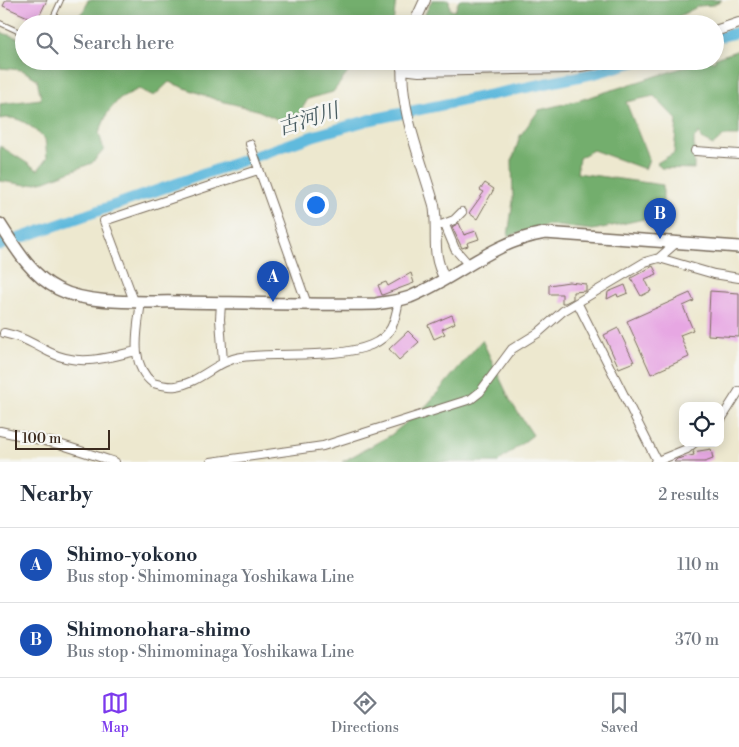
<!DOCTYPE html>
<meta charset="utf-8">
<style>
:root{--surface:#fff;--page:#f6f6f7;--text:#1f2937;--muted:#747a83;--line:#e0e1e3;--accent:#7c3aed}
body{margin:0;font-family:"Libre Bodoni","Noto Serif JP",serif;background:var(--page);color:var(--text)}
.controls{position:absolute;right:15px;bottom:15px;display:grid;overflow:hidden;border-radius:10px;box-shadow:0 2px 12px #0003}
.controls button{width:45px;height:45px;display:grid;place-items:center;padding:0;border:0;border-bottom:1px solid var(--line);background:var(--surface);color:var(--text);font:25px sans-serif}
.scale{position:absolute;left:15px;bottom:12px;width:95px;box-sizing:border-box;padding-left:5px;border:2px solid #3b2a1e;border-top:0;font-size:14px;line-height:18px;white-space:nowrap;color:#3b2a1e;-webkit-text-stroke:4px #f6f6f2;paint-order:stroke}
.you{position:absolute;left:315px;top:204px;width:18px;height:18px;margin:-12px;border:4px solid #fff;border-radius:50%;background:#1a73e8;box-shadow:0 0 0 8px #1a73e833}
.badge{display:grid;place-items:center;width:32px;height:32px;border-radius:50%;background:var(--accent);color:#fff;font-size:16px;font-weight:700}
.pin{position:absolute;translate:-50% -41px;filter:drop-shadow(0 1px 2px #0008)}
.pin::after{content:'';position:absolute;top:26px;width:18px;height:15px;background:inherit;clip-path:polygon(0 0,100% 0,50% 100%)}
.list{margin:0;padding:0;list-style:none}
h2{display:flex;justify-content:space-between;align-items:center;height:65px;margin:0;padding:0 20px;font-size:21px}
h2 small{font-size:16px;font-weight:400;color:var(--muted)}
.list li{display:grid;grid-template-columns:32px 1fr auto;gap:15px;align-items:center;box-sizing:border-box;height:75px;padding:0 20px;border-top:1px solid var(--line)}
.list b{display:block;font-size:19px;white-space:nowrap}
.list p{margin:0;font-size:16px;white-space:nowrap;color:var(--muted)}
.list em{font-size:16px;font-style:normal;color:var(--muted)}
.icon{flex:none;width:28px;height:28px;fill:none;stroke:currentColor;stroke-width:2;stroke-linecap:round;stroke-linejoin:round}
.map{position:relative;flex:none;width:739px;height:462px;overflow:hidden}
.search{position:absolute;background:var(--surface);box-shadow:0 2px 12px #0003;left:15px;right:15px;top:15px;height:55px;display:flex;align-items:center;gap:12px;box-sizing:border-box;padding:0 18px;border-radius:28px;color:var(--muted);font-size:19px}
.sheet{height:215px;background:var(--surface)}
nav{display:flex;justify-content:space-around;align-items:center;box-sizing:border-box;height:70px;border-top:1px solid var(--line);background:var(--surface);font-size:14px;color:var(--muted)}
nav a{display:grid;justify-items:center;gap:2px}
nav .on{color:var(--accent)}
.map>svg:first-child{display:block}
.forest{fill:#73ae6d;stroke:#576c46}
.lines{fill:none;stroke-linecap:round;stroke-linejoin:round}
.river{stroke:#60badd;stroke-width:11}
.building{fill:#e7a7e3}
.service-casing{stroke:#796c5c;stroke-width:6}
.minor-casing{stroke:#796c5c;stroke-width:10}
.tertiary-casing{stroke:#796c5c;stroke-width:12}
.secondary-casing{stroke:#796c5c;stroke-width:14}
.service{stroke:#fff;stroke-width:4}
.minor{stroke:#fff;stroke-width:8}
.tertiary{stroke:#fff;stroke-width:10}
.secondary{stroke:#fff;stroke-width:11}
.labels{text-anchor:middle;stroke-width:5;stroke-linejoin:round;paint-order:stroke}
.water-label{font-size:21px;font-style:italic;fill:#485c61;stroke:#f6f6f2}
</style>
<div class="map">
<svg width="739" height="462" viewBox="0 0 739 462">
<rect width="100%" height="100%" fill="#f6f6f2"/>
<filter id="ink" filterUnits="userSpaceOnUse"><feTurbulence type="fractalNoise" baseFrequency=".02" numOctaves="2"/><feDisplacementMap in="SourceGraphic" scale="10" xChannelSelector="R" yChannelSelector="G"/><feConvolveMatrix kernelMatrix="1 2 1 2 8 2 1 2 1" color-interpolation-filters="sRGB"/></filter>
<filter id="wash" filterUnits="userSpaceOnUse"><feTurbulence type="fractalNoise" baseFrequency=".0096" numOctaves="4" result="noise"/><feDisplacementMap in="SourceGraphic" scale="20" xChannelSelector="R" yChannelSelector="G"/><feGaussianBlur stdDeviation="1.12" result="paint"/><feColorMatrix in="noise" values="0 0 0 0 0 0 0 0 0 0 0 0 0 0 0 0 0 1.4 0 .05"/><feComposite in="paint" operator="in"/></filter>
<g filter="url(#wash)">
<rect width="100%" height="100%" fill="#ede8cf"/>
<path class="forest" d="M88,0H396L393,24H71L84,10Z
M432,0H449L450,10L455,11L459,0H722L712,5L699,6L664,24H426L423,18Z
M0,32L24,40V61H357L333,92L308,99L299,114L279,120L257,110L217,100L169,82L154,96L139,89L120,98L108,112L99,133L104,150L92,163L45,181L27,185L0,181V146L38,170L47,158L45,139C32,127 19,114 0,119V104L41,99L37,79L22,70L0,68Z
M739,50V136H724L713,145L701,139L699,132L694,139V169L661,168L657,163L674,153L677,120L654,96L626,102L649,160L645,169L593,150L579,158L577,173L663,185V215L593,230L549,225L508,236L513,201L512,161L520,136L539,110L580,100L704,61H715V58Z
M482,340L511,402L533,435L498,462H342L391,435L427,405Z"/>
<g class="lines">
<path class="river" d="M715,38L739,32
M0,245L313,136L369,120L596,73L637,61"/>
</g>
<g id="blocks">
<path class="building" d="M6,0H47L37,21L3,6Z
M485,183L494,189L477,219L469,213L484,192L480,190Z
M459,223L464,235L476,231L479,239L467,243L468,246L462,248L452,227Z
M653,266L657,274L645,279L651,291L641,296L631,278Z
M411,273L414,283L382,295L378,285L386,282L388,286Z
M569,282L586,284V291L573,292V299L565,303H562V294H549V285Z
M625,285L628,293L618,297L617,294L607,299L608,292Z
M710,291L739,293V337L708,335Z
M690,293L694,301L683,306L693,330L680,335L689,357L651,374L627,321Z
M452,315L455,323L442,329L445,334L434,339L428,325Z
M618,328L634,362L619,368L604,335Z
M408,331L419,342L399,360L389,349Z
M711,449L713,459L705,462H674L677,459L694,455L693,452Z"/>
</g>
</g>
<g filter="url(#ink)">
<use href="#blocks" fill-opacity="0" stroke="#796c5c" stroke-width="1"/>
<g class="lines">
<defs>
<path id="service" d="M0,23L24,34
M50,24L61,0"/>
<path id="minor" d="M250,144L307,304
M695,151L739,154
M441,225L454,220L462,212
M445,225L455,249L469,265
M659,258L714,274L739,278
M134,301L104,221L258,170
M141,301C138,328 128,364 153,383C160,385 168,387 176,386C200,383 217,360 242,357C278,352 338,359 371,345C393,336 395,320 399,300
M221,303L220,319L223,362
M578,304L657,461
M4,333C26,338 31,343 49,352C78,367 107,358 136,351
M720,421L739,391
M0,431L59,444L115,462
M211,462L323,446L471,399L480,392L512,349L538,333L563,311L645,262L659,258L676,243
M655,462L687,449L694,443"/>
<path id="tertiary" d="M414,24L425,0
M715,31L739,23
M403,61C398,106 422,162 434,205C439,234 430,252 445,279
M402,69L419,71L567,68L614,61"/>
<path id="secondary" d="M0,224C16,249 31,275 58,289C91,306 145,301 182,302C246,303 311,305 376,304C387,302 399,301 410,297C459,277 491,242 545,233L739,247"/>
</defs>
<use href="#service" class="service-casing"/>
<use href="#minor" class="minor-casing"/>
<use href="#tertiary" class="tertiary-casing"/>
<use href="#secondary" class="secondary-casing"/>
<use href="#service" class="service"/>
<use href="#minor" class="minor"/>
<use href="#tertiary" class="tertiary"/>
<use href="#secondary" class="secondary"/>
</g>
</g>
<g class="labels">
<g class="water-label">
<text transform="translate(308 119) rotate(-17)" y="7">古河川</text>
</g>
</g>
</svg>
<div class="controls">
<button><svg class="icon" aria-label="locate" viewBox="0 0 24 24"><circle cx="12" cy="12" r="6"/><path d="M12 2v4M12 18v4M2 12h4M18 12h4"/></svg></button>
</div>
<div class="scale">100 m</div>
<div class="you"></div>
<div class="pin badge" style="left:273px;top:302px;background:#1a4fb4">A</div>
<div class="pin badge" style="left:660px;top:239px;background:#1a4fb4">B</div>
<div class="search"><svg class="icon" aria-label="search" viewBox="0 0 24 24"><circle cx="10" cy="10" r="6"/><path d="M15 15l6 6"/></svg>Search here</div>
</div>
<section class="sheet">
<h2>Nearby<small>2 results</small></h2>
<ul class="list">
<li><span class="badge" style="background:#1a4fb4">A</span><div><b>Shimo-yokono</b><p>Bus stop · Shimominaga Yoshikawa Line</p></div><em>110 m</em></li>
<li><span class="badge" style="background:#1a4fb4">B</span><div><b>Shimonohara-shimo</b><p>Bus stop · Shimominaga Yoshikawa Line</p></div><em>370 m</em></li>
</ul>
</section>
<nav>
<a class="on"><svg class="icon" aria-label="map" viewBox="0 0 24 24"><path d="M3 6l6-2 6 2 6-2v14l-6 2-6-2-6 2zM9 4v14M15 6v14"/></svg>Map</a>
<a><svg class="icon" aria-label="directions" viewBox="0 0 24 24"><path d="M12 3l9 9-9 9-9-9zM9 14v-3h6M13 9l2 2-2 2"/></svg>Directions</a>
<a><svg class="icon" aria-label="saved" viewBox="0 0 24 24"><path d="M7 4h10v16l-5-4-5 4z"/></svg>Saved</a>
</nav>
